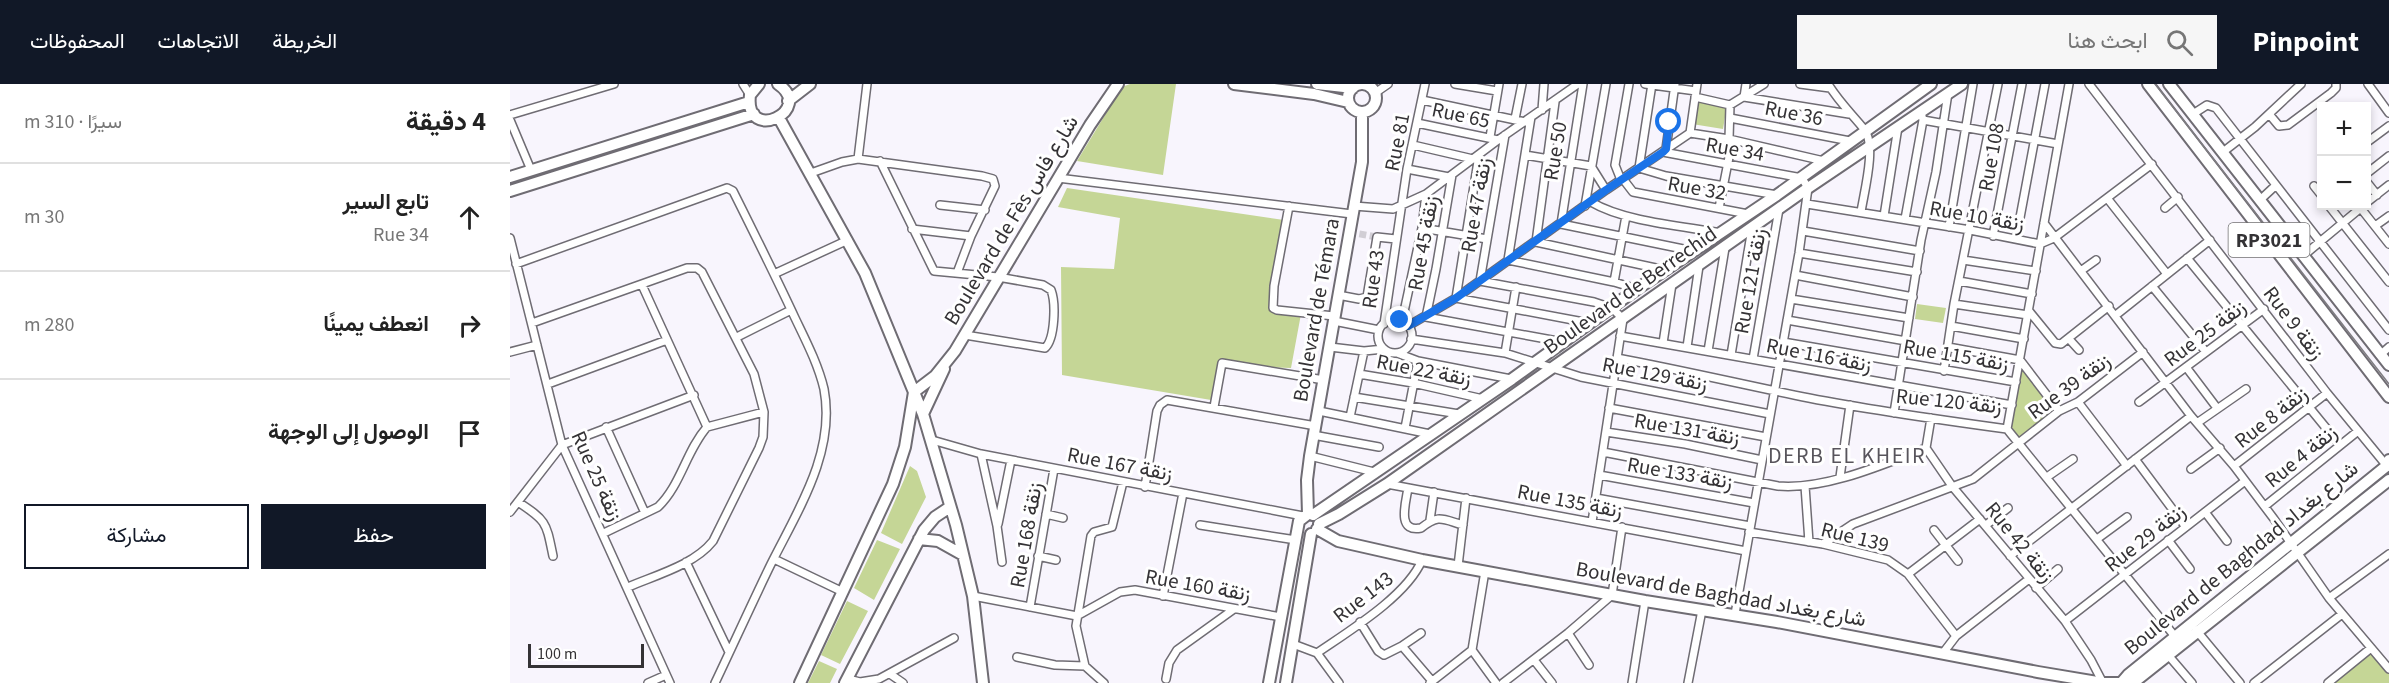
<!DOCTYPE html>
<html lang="ar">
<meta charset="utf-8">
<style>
:root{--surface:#fff;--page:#f6f6f6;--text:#222;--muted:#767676;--line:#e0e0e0;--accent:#111827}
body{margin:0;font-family:"Source Sans 3",Vazirmatn,sans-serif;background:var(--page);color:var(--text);direction:rtl}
.controls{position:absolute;right:18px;top:18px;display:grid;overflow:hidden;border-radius:0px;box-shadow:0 3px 9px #0003}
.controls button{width:54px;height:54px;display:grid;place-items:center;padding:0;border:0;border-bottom:2px solid var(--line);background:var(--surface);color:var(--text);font:30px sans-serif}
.scale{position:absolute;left:18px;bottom:15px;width:116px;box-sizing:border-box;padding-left:6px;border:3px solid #343235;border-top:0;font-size:16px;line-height:21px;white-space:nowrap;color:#343235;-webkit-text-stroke:4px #fff;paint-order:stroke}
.stop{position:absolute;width:18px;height:18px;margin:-14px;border:4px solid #1a73e8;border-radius:50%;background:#fff}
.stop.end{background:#1a73e8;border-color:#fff;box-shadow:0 2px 6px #0008}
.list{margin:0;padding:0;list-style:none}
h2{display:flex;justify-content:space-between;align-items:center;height:78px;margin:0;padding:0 24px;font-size:26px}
h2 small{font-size:20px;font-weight:400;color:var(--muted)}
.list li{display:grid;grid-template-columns:39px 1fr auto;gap:18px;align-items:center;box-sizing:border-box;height:108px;padding:0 24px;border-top:2px solid var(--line)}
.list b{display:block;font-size:22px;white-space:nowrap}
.list p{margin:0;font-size:20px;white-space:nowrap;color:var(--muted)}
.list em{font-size:20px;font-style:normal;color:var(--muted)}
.actions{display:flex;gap:12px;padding:18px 24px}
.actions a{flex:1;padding:14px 0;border:2px solid var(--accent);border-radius:0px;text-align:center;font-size:21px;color:var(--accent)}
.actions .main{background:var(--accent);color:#fff}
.icon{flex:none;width:33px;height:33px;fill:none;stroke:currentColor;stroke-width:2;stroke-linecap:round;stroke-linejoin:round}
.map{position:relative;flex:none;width:1879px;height:599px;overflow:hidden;direction:ltr}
header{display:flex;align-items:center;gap:36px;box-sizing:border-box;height:84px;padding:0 30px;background:var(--accent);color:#fff}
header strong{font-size:28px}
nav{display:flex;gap:33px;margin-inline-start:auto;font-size:21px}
.search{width:420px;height:54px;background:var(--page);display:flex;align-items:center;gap:15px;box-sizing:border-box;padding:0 21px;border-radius:0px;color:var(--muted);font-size:22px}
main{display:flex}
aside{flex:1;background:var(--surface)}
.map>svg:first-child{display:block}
.green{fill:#c5d696}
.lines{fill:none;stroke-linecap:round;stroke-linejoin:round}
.street-tunnel{stroke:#d1ced5;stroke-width:7;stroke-dasharray:7 3.5;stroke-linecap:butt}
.street-casing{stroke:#6f6c73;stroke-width:10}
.secondary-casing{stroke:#6f6c73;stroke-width:14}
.primary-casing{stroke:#6f6c73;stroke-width:14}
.street{stroke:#fff;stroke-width:7}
.secondary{stroke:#fff;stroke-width:10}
.primary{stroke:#fff;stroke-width:10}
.tram{stroke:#7e7c81;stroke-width:1.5}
.route{stroke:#1a73e8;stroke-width:8}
.labels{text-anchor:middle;stroke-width:6;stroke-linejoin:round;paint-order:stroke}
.shield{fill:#fff;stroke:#717072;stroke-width:1.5}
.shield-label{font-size:20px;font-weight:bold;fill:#343235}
.street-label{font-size:21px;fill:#343235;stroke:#fff}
.neighbourhood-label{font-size:22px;letter-spacing:1.5px;fill:#58555c;stroke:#fff}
</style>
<header>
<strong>Pinpoint</strong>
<div class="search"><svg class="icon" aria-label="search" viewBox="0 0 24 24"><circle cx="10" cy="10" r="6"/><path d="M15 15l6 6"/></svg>ابحث هنا</div>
<nav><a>الخريطة</a><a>الاتجاهات</a><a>المحفوظات</a></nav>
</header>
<main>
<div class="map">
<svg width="1879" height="599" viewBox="0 0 1879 599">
<rect width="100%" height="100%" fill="#f8f5fd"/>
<path class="green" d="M620,0H666L653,91L567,77L612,3Z
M1187,15L1217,21L1213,45L1182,40Z
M557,104L774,136L763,226L791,230L781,284L715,282L707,317L552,291L551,183L604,185L610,134L548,123Z
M1407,220L1436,224L1433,239L1405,235Z
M1512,285L1546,327L1510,355L1501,342Z
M400,382L407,387L416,413L392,460L371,449Z
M367,456L390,465L364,516L344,504Z
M337,517L358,527L330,580L311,571Z
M1862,565L1879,588V599H1820Z
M309,577L327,585L320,599H298Z"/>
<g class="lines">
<path class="street-tunnel" d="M839,148L867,153"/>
<defs>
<path id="street" d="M233,0L240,11
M945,0L987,7
M1073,0L1051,140L1183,167
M1135,0L1186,7
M1142,0L1129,84L1156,92L1267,111
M1236,0L1234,13L1339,30
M1290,0L1320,4
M1318,0C1329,18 1341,29 1354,45C1367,61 1354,108 1351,128
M1579,0L1817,309L1877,382
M1858,0L1879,29
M855,1L856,0
M865,9L878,0
M1185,13L1220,21L1254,0
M912,16L1015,38
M1045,18L1026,158L1155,186
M1032,26L1034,0
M1683,30L1697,21L1706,24L1879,246
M1759,30L1769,42L1778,41L1821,9L1826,4V0
M0,31L104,0
M1021,33L998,176L1104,198L1127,205
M1220,34L1340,57
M1005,35L1012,0
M0,36L21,86
M1413,36L1548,60
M907,39L988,56
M1180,49L1219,55L1314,77
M1180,49L1187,0
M995,51L970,197L1084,218L1102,224L1113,235L1082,438
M980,53L989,0
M1856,59L1879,42
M903,61L963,75
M1156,65L1165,0
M1153,68L1292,94L1298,104L1289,169L1225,530
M1713,68L1745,43L1791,0
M969,71L946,214L1079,239
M1015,71L1081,82L1096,106
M348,75L357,0
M370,77L424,187L488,193L533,201L541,206C546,219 545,255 535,264L455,251
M897,85L939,93
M301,89L332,78L348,75L472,92L483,95L485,102L461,152L447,189
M1856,90L1879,72
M942,91L926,185L916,233L1053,258
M548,94L842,130
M1113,95L1123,108L1238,130
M1111,96L1105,81L1119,0
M1856,97L1867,111
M1804,102L1812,112
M1597,114L1657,190
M1750,116L1765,102
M1081,118C1115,138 1173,142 1212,149
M1856,119L1879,101
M1297,120L1460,146L1530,160L1544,154L1642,80
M430,121L475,126
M779,122L764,202L763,224L767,226L824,232
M844,122L883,125L916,110L988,56L1068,0
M1075,122L1096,0
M1819,122L1879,198
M1849,122L1879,160
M1209,124L1221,63L1219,55L1220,21
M1655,124L1668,113
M1374,132L1388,43
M1395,135L1413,36L1412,32
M1534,139L1681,332L1724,382L1764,435L1819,514L1879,585
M1865,142L1879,132
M1439,143L1463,0
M912,144L977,155
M402,145L461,152
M1293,147L1410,167
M1483,152L1512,0
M0,154L52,361L160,599
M1506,155L1535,0
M1289,169L1407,188
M1793,172L1853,122
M1677,174L1830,361
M1453,176L1526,187
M6,180L217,104L223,107C244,149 265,191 285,234C296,257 308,280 314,305C326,368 288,426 261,480C242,519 224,559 205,599
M1572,186L1586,176
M264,190L338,156
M1285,191L1403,213
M1449,197L1522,210
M1104,198L1116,132
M1642,202L1696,268
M828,211L849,215L857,213L867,153L886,155
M1281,215L1399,234
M1444,220L1518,231
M1519,227L1545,259L1551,260L1599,222
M1606,231L1700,156
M868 252a17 17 0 1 1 34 0a17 17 0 1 1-34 0Z
M1277,236L1396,257
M824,237L869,246
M892,237L912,144L916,110
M22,239L177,184H187L192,188L244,290L254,328L253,353L249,364L203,457C184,481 146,491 118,503
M874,240L897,85L915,0
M898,242L946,214L1096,106L1180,49
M1441,242L1514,255
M1110,252L1502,321
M227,253L281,226
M901,255L995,269L1071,293L1260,330
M1559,255L1569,266
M1273,258L1506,298
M1153,259L1162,200
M820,263L854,267L874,265
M1177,263L1189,182
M1438,263L1510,276L1549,327
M1198,267L1215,164
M0,268L27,261
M887,269L908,277L1001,295
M995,269L1006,203
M1221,271L1242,144
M1870,271L1879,263
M1107,274C1171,286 1235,301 1299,314C1365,327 1431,336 1497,345
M1243,275L1269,125
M1676,283L1707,324
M1434,287L1444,220L1488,0
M849,290L903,299L973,315
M38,300L157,256
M844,313L949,330
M1568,318L1617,382
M1629,318L1754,225
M704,323L712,279L814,296
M1099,324L1256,353
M809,327L920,350
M1384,329L1411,156L1426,88L1438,9
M840,333L854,267
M1421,334L1416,364L1442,402L1555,537L1581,576L1593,599
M1687,339L1736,305
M96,343L135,429
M197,343L254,328
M895,344L908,277
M1497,345L1559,0
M1497,345L1667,555
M1096,348L1175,360L1252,376
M803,351L869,363
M422,356L471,370L793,432
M1093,368L1268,402C1315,406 1372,381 1416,364
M471,370L487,442L492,478
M800,372L864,388
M1625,375L1675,442
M1724,382L1817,309
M1681,385L1710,364
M1089,391L1244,419
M1330,393L1340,321
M1537,393L1563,375
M877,400L1236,467
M1295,402L1299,458
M635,403L647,327L650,321L657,316L806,342
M898,404C896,418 886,449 911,444C929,430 932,435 953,441
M1086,414L1240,442
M8,418C37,437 36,438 43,472
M1755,422L1848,347
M0,428L52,361L184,311
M1695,428L1717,457
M536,430L553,434
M920,436L924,408
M488,440L501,376
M690,441L786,456
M1476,441L1498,424
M1424,446L1448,477
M1239,448L1313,460L1378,476L1398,490L1446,552
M94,449L148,423C171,401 176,367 197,343L132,201
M1587,455L1617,433
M1658,456L1680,485
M1313,460L1343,440L1463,395L1549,327L1568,318L1633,268
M528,472L546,476
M1500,472L1681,332
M264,475L333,508
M176,478L219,568
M948,482L956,414
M1398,490L1470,435
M1526,504L1548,485
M463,512L567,532L610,508L625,506L771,533
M653,512L673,409
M1819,514L1879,470
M520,523L544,385
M1555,537L1735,397
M850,538L868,567L874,571L892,562L911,549
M1686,546L1730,599
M1058,549L1079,581
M783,560L807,569L829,599
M892,562L922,597
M962,566L986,599
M807,569C839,547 897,512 912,476
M1433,569L1446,552L1519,495
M1658,571L1682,599
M507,573L545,581L575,582
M1024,576L1042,599
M380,590L393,599
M338,595L350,598L369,595L444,554
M656,595L659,579L667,566L724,525
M138,599L156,591
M594,599L575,582L566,542L581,452L584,448L602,443L613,398
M920,599L962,566L975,487
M993,599L1058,549L1102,511L1112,443
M1122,599L1135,517
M1178,599L1192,526
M1744,599L1832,530
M1818,599L1861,564"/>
<path id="secondary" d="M249,0L240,11C234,61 306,26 268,0
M724,0L804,10L838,18
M807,0L843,4
M838 14a14 14 0 1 1 28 0a14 14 0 1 1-28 0Z
M278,17L300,0
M269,34L355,189L413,330L446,441L463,512L473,599
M0,93L239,18
M0,107L244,30
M413,330L434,285
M798,430L797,396L800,372L852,78V28
M803,431L1002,295L1127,205L1267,111L1421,0
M809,440L829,430L877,400L1298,104L1452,0
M807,445L828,457L912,476L1135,517L1267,538L1528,588L1593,599H1623L1879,396
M409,455L428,457L453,471
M1612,598L1618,591L1879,380
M290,599L383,400L395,363L404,308L425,292L445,267L580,41L608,0
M335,599L414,446L425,433L440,423
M759,599L789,437L798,430
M776,599L801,450"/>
<path id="primary" d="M1638,0L1879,313
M1659,0L1879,281
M1877,382L1879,376"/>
</defs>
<use href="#street" class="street-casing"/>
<use href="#secondary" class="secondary-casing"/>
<use href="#primary" class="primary-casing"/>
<use href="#street" class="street"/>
<use href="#secondary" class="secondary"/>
<use href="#primary" class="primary"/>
<path class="tram" d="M1645,0L1879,300"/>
</g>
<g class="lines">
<path class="route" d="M890,236L898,242L946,214L1096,106L1153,68L1156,65L1159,38"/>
</g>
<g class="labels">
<rect class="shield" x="1718.5" y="139" width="81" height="34" rx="4.5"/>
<g class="shield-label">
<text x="1759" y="163">RP3021</text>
</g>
<g class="street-label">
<text transform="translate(1284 29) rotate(11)" y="7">Rue 36</text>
<text transform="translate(951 31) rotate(12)" y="7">Rue 65</text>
<text transform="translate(887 58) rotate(-79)" y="7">Rue 81</text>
<text transform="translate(1225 65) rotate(10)" y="7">Rue 34</text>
<text transform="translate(1045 67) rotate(-81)" y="7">Rue 50</text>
<text transform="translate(1481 73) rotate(-80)" y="7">Rue 108</text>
<text transform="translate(1187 104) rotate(10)" y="7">Rue 32</text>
<text transform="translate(966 121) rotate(-80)" y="7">Rue 47 زنقة</text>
<text transform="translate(1467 132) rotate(10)" y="7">Rue 10 زنقة</text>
<text transform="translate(501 136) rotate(-59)" y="7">Boulevard de Fès شارع فاس</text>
<text transform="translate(913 159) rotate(-80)" y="7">Rue 45 زنقة</text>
<text transform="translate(863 195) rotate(-82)" y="7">Rue 43</text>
<text transform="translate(1240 197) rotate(-80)" y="7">Rue 121 زنقة</text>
<text transform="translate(1120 206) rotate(-35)" y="7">Boulevard de Berrechid</text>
<text transform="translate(806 226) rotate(-80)" y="7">Boulevard de Témara</text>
<text transform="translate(1784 239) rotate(53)" y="7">Rue 9 زنقة</text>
<text transform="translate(1695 249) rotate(-37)" y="7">Rue 25 زنقة</text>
<text transform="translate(1309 271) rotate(11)" y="7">Rue 116 زنقة</text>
<text transform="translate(1446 271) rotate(10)" y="7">Rue 115 زنقة</text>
<text transform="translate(914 286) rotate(11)" y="7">Rue 22 زنقة</text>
<text transform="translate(1145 290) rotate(11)" y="7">Rue 129 زنقة</text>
<text transform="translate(1559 302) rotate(-36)" y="7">Rue 39 زنقة</text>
<text transform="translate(1439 317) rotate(6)" y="7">Rue 120 زنقة</text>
<text transform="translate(1761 333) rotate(-38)" y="7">Rue 8 زنقة</text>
<text transform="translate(1177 345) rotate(10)" y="7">Rue 131 زنقة</text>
<text transform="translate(1791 372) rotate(-39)" y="7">Rue 4 زنقة</text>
<text transform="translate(610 380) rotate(11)" y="7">Rue 167 زنقة</text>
<text transform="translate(1170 389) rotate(10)" y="7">Rue 133 زنقة</text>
<text transform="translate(87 392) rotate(66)" y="7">Rue 25 زنقة</text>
<text transform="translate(1060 417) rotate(11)" y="7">Rue 135 زنقة</text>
<text transform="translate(516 451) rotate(-80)" y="7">Rue 168 زنقة</text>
<text transform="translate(1345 453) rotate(14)" y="7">Rue 139</text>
<text transform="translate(1635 454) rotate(-38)" y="7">Rue 29 زنقة</text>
<text transform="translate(1510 458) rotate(51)" y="7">Rue 42 زنقة</text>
<text transform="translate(1731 474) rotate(-39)" y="7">Boulevard de Baghdad شارع بغداد</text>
<text transform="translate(688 501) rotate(10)" y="7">Rue 160 زنقة</text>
<text transform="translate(1211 510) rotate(10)" y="7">Boulevard de Baghdad شارع بغداد</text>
<text transform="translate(853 513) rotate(-38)" y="7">Rue 143</text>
</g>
<g class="neighbourhood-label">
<text x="1337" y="379">DERB EL KHEIR</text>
</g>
</g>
</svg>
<div class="controls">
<button>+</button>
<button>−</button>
</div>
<div class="scale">100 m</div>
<div class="stop" style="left:1159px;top:38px"></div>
<div class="stop end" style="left:890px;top:236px"></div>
</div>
<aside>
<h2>4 دقيقة<small>سيرًا · 310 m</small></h2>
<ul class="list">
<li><svg class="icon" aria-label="ahead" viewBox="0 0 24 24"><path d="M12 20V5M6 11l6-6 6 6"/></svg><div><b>تابع السير</b><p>Rue 34</p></div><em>30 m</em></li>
<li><svg class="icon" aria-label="right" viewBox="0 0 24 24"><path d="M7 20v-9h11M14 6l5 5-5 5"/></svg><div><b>انعطف يمينًا</b></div><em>280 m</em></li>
<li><svg class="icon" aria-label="arrive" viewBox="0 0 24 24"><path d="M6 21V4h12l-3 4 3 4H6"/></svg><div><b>الوصول إلى الوجهة</b></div></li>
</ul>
<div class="actions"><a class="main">حفظ</a><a>مشاركة</a></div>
</aside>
</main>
